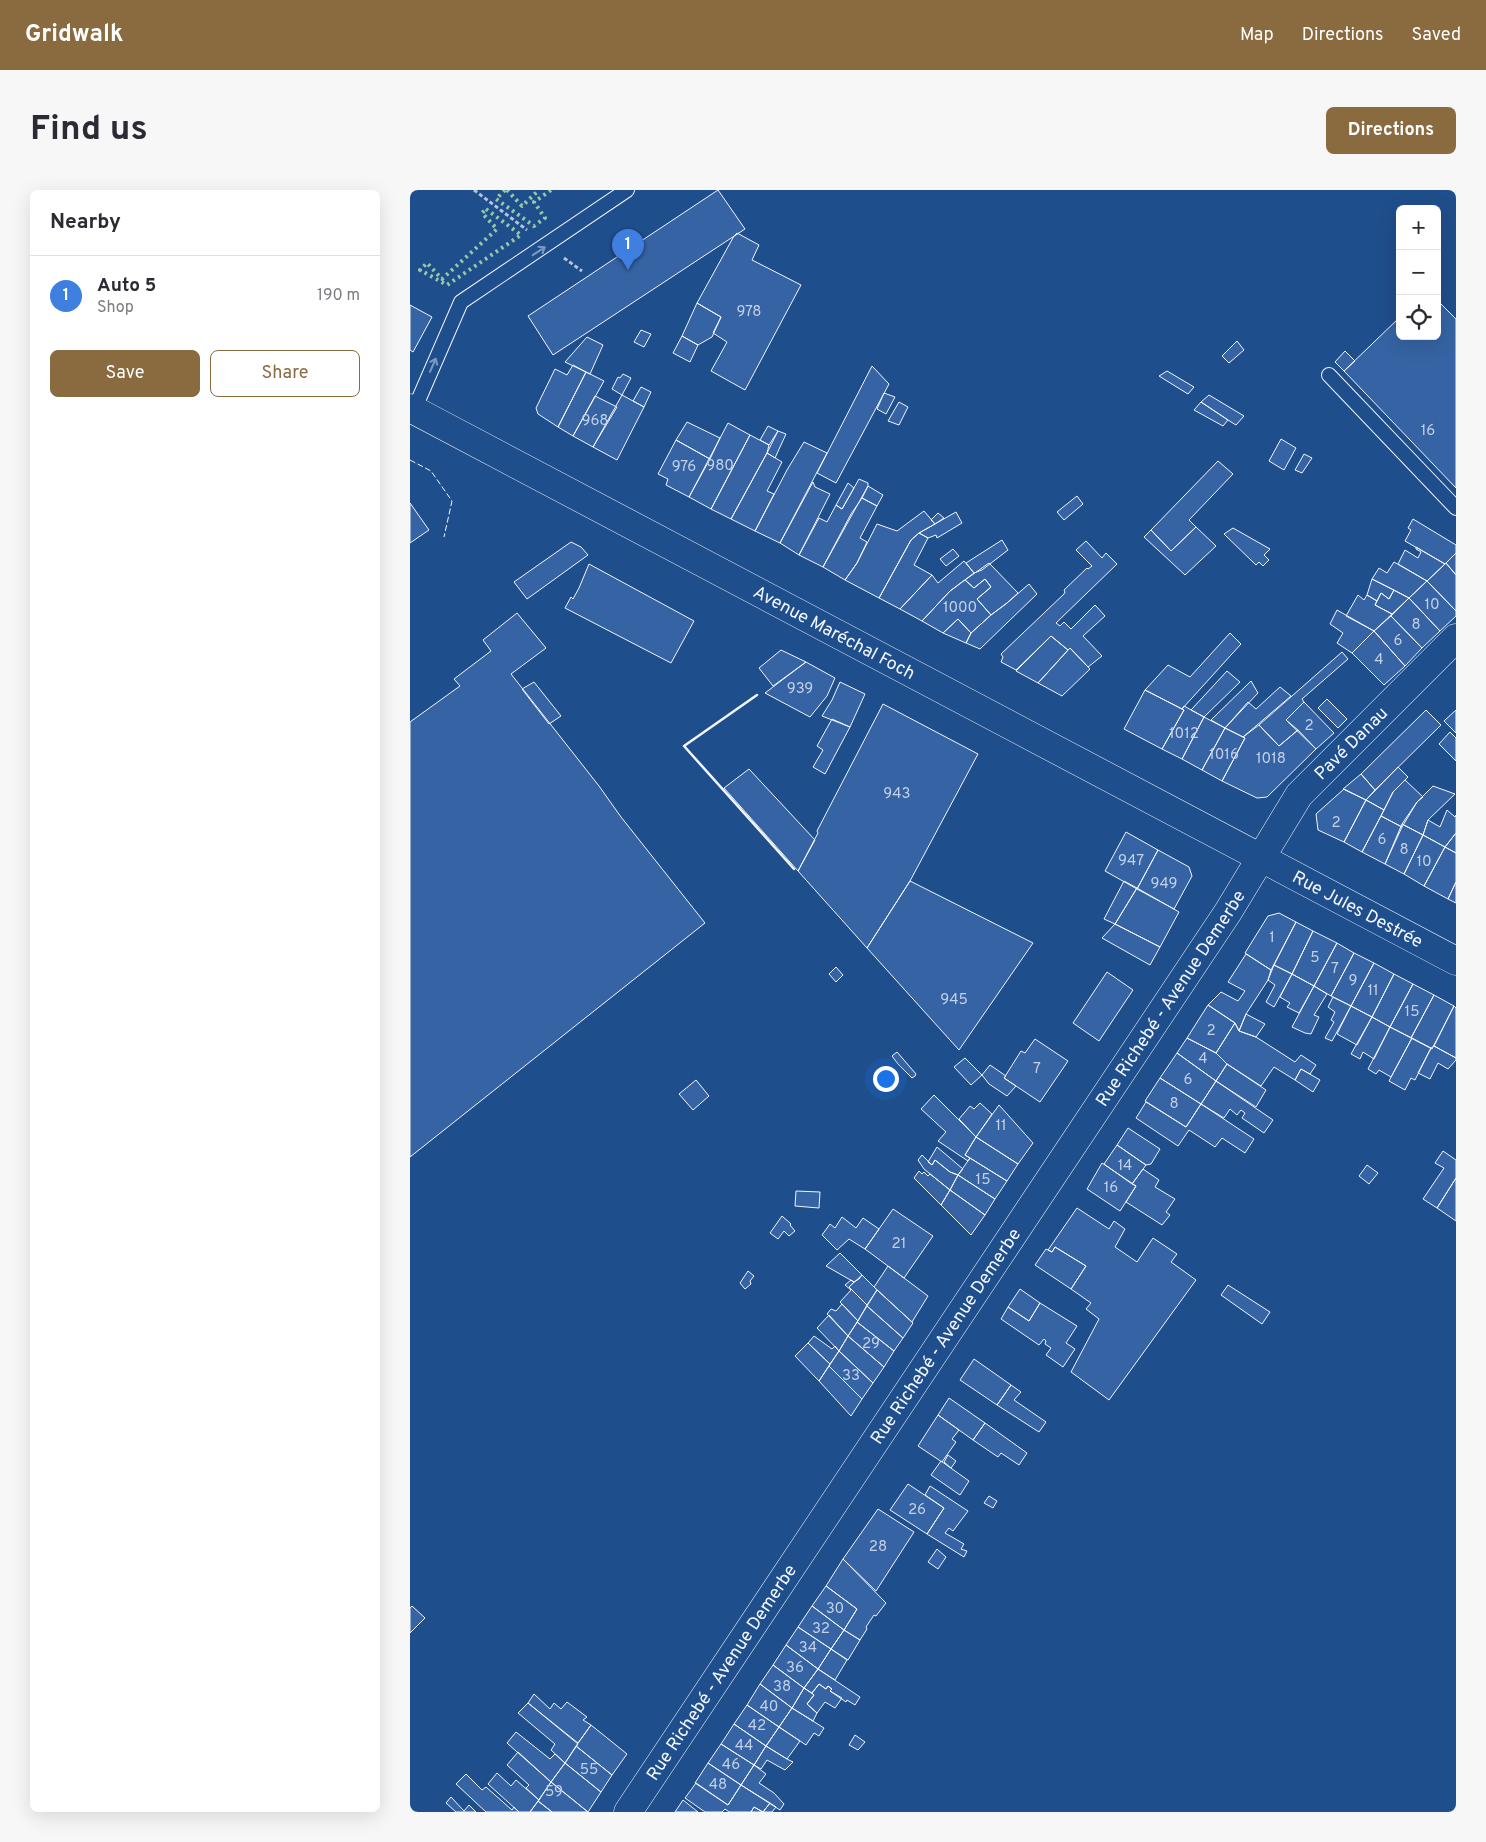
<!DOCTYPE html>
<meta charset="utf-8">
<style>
:root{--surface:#fff;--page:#f7f7f7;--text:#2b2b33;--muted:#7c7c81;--line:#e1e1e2;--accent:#8a6a3f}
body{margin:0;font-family:Overpass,sans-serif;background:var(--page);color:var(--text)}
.controls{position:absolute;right:15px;top:15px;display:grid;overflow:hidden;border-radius:8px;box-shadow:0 5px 20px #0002}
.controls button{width:45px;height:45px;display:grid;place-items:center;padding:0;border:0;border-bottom:1px solid var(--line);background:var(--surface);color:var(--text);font:25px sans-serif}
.you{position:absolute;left:475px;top:888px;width:18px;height:18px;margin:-12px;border:4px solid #fff;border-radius:50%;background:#1a73e8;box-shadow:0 0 0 8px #1a73e833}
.badge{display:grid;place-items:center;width:32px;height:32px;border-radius:50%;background:var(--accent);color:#fff;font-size:16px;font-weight:700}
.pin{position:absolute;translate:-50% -41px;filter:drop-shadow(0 1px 2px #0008)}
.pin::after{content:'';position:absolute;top:26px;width:18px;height:15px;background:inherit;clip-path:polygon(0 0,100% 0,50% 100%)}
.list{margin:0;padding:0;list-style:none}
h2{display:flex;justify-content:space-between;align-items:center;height:65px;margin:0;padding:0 20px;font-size:21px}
h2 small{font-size:16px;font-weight:400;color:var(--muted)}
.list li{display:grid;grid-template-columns:32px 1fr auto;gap:15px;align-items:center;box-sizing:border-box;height:80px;padding:0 20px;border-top:1px solid var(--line)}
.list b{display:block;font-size:19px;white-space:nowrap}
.list p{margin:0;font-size:16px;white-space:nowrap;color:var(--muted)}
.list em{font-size:16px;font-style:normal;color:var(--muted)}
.actions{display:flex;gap:10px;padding:15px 20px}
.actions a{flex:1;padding:11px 0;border:1px solid var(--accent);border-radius:8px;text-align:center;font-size:18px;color:var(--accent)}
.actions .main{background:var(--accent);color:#fff}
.icon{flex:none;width:28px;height:28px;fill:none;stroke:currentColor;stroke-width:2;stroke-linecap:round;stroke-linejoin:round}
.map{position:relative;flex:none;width:1046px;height:1622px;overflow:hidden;border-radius:8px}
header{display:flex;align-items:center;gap:30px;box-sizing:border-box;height:70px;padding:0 25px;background:var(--accent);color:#fff}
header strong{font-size:24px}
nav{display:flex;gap:28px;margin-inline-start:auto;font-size:18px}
.intro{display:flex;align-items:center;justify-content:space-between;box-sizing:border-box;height:120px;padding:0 30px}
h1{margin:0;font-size:35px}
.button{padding:12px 22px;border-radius:8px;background:var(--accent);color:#fff;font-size:18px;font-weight:700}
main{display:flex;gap:30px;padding:0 30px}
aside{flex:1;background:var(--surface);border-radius:8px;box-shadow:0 5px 20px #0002}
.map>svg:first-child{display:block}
.building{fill:#3563a3;stroke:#f2f6ff}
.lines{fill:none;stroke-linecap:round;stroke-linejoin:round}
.service-casing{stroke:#f2f6ff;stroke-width:16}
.minor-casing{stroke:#f2f6ff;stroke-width:29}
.primary-casing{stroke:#f2f6ff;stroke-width:29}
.path{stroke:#b3c4dc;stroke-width:3;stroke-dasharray:4 2.5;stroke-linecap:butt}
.service{stroke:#1f4e8c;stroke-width:14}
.minor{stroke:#1f4e8c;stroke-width:28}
.primary{stroke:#1f4e8c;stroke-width:28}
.hedge{stroke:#97c8a6;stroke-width:4;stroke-dasharray:2.5 4;stroke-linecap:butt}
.fence{stroke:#f2f6ff;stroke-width:1;stroke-dasharray:6 2.5;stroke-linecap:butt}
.wall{stroke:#f2f6ff;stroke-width:2.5}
.oneway{stroke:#7e9ac0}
.labels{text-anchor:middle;stroke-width:4;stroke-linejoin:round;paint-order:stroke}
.number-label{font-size:15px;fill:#c3d1e8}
.street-label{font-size:18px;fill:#f2f6ff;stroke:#1f4e8c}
</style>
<header>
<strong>Gridwalk</strong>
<nav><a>Map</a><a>Directions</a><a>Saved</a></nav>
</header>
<div class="intro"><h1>Find us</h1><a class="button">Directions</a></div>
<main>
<aside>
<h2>Nearby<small></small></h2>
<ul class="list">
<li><span class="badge" style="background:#3f7fe0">1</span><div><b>Auto 5</b><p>Shop</p></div><em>190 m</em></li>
</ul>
<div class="actions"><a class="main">Save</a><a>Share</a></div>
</aside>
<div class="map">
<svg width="1046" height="1622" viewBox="0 0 1046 1622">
<rect width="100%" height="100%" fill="#1f4e8c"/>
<path class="building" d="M308,0L335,39L143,165L118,126Z
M327,43L349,55L342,70L391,95L335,200L301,181L317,152L303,143L311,127L287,113L324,46Z
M1027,110L1046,129V298L934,181L990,127V146H1027Z
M287,113L311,127L302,147L288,155L272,146Z
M0,115L22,127L3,162L0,160Z
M231,140L241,144L234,157L224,152Z
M272,146L288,155L280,172L263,163Z
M177,147L193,155L180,184L155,172Z
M827,151L834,160L819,173L812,166Z
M935,161L945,171L934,181L925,172Z
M163,175L176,182L148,237L128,224L126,218L145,179L157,185Z
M462,176L479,194L426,293L407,283Z
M757,181L784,197L778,204L749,186Z
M176,182L194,191L163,246L148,237Z
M213,184L221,188L212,205L202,199L208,187L210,188Z
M231,197L241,202L234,217L223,211Z
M474,203L485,207L476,224L467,219Z
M212,205L234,217L207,270L183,257Z
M799,205L834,226L826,235L818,230L791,212Z
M185,206L207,217L183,257L163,246Z
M489,212L498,217L489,235L478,231Z
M791,212L818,230L813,236L784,220Z
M277,232L310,248L300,269L266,250Z
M318,233L340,245L301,319L279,307Z
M358,236L368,241L359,255L350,250Z
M368,241L376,244L365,268L357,263Z
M340,245L359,255L357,263L321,329L301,319Z
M871,249L886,258L874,280L859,271Z
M266,250L300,269L279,307L256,295L258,289L248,284Z
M394,252L417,263L370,353L345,341L377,280Z
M357,263L372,272L357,301L364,304L345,341L321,329Z
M894,264L902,268L892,283L885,280Z
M808,271L823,284L779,330L786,337L761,361L741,340Z
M449,289L458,293V296L413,377L389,365L409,328L417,332L426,315L432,319Z
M403,292L405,297L420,304L389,365L370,353Z
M438,293L444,298L432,319L426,315Z
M458,296L473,305L467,316L452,308Z
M667,306L673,314L654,330L647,322Z
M452,308L467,316L450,348L457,352L447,373L435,390L413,377L441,324Z
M0,313L19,340L0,353Z
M514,321L525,334L509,343L501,350L469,408L435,390L447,373L467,334L487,341Z
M546,322L552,333L527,348L526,345L518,348L509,343Z
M528,323L534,328L525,334L521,330Z
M1003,329L1046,355V363L1035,374L995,351L1001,340L998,338Z
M786,337L806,356L775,385L734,347L741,340L761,361Z
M823,338L860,359L854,365L859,370L853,376L849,372L846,375L814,344Z
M509,343L518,348L504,375L522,385L490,419L469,408L501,350Z
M592,350L598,360L572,380L564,383L556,373Z
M676,351L692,368L696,363L707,374L646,433L650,436L654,432L661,439L685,415L695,426L673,446L692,466L678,477L660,458L658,460L641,446L606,480L591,472L593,467L591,464L654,404L655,402L654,400L677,378L678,379L682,376L666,360Z
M161,352L171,357L178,365L117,409L104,392Z
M1006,357L1035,374L1017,391L988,374L995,360L1008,368L1011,362L1006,359Z
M543,359L549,366L536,376L530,369Z
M1046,363V385L1036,373Z
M554,371L564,383L540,401L512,431L490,419L522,385L528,393Z
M984,372L1017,391L999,408L962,389L969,378L977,383Z
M579,373L608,403L597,413L581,425L567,409L581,397L575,389L564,398L555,390Z
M1036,373L1046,385V421L1017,391Z
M179,374L284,431L261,473L155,418L161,407L163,409L169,398Z
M575,389L581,397L567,409L581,425L561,443L548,429L533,443L512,431L540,401L555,390L564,398Z
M962,389L984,400L979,409L971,403L967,411L957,405Z
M1017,391L1046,421V426L1030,441L999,408Z
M619,394L627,404L570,459L556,453L561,443L581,425L597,413Z
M984,400L999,408L982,424L965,415L971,403L979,409Z
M948,405L954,410L957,405L967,411L965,415L982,424L964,441L936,426Z
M999,408L1030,441L1012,458L981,426Z
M927,420L964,441L942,463L927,453L933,443L920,434Z
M107,423L136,458L101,484L189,596L211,627L295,733L0,967V532L50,496L44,489L81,461L73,450Z
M981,426L1012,458L995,476L964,441Z
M548,429L561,443L556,453L533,443Z
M964,441L995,476L974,495L942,463Z
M820,443L831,454L772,519L735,500L758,475L780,487Z
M641,446L658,460L628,493L606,481Z
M660,458L680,479L652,506L628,493Z
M371,460L396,472L363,496L349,478Z
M932,462L938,469L892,509L894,512L876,530L888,540L869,556L849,535Z
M396,472L425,488L417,506L400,527L355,503Z
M817,481L830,492L794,527L781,520Z
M841,491L848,503L815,538L801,530Z
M124,492L151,526L139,534L112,499Z
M430,492L455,504L440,537L412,526L422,510Z
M870,497L881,506L833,547L815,538L838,512L846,519Z
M735,500L774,520L752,559L714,539Z
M917,509L937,529L928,538L908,518Z
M894,512L924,543L906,559L876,530Z
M473,514L568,564L500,691L457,758L388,681L408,643L407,641Z
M774,516L794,527L772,569L752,559L774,520L772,519Z
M1016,520L1031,535L965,600L951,584Z
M1046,520V543L1034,531Z
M794,527L815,538L792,580L772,569Z
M422,529L440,537L415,584L403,577L413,560L407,556Z
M849,535L869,556L888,540L906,559L857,607L847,608L812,591L835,548L833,547Z
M815,538L835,548L812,591L792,580Z
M1040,542L1046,548V571L1029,554Z
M988,577L998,587L983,602L974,620L956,610Z
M339,579L405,650L388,681L314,598Z
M951,584L965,600L956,610L933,599Z
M995,590L1013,607L1007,612L992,637L971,626L983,602Z
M1023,596L1045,604L1018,630L1013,645L992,634L1007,612Z
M934,599L956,610L934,652L908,640L906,624Z
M956,610L974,620L952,662L934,652Z
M1037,620L1045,627L1046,625V643L1035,657L1013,645L1018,630L1030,637Z
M971,626L992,637L975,674L952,662Z
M992,634L1013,645L994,684L975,674Z
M716,642L748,660L727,699L695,681Z
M1046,643V663L1035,657Z
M1013,645L1035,657L1014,696L994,684Z
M1035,657L1046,663V692L1038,709L1014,696Z
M748,660L779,677L782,686L764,719L727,699Z
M500,691L623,753L549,860L457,758Z
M714,691L727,698L705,734L694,729Z
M1046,692V713L1038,709Z
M727,698L769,722L750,757L705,734Z
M869,723L886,732L861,780L835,763L858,726Z
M886,732L903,741L882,784L864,775Z
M705,734L750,757L740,775L692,748Z
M903,741L927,753L904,796L882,784Z
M927,753L944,763L921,806L904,796Z
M944,763L964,773L941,816L921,806Z
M836,764L861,780L858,790L836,824L829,841L825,833L798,815L811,802L828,811L835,801L818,792Z
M964,773L984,784L962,827L941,816Z
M864,775L882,784L864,817L856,812L865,795L858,790Z
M426,777L433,785L426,792L419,784Z
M697,782L723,800L689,851L663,833Z
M882,784L904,796L889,823L877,817L880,813L870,807Z
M984,784L1003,794L980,837L962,827Z
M1003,794L1024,805L1001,848L980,837Z
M904,796L917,804L904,825L909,827L901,844L895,843L882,837Z
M1024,805L1044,816L1022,859L1001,848Z
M923,807L941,816L922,851L915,848L924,832L921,830L925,822L918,817Z
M798,815L825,833L806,863L777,848Z
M941,816L962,827L947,855L927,844Z
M1044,816L1046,818V868L1024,856Z
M836,824L855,834L846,847L829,841Z
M962,827L980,837L964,869L953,862L950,869L941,864Z
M825,833L829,841L846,847L885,872L891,865L906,875L900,884L891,879L885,890L864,877L851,896L817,874L806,863Z
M980,837L1002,848L981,887L969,880L966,884L958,879Z
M777,848L806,863L817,874L806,891L767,863Z
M1002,848L1021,858L1005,890L1001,888L995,900L979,891Z
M625,849L658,871L630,912L594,888L611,861L615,863Z
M1024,856L1046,868V870L1038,879L1028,873L1020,889L1008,883L1021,858Z
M487,862L506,884L505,886L502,888L488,874L482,866Z
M767,863L806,891L791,914L750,888Z
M555,868L572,885L561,895L544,877Z
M817,874L856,900L846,917L806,891Z
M580,875L596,886L594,888L606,896L597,906L579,894L572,885Z
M891,879L910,890L903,902L885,890Z
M750,888L791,914L776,937L735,911Z
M286,890L299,906L283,920L269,904Z
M806,891L863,930L854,943L832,928L835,923L831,920L827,925L820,919L814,928L791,914Z
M524,905L566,947L555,965L560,968L558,971L528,951L536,942L511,919Z
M736,912L776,937L791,914L844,949L835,963L812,948L805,957L779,940L768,956L726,928Z
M570,913L582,924L566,947L549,929L560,916L564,919Z
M589,915L623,953L608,974L566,947Z
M718,938L750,959L741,974L736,975L707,955Z
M566,947L608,974L597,991L555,965Z
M707,955L736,975L722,994L694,974Z
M527,957L553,979L548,985L540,982L525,970L522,975L518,972Z
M1033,961L1046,970V988L1027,1018L1013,1009L1034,978L1025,973Z
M512,965L522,975L525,970L540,982L548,985L540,1000L514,979L508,970Z
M560,968L597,991L585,1009L548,985Z
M692,973L726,996L710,1021L677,999Z
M957,975L968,983L959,994L949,986Z
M733,979L749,990L745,997L765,1009L756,1022L760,1025L752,1035L716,1012L726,996L722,994Z
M509,981L512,984L514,982L518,986L520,984L540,1000L531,1015L504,988Z
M548,985L585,1009L575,1025L540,1000Z
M1046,988V1031L1027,1018Z
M540,1000L575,1025L561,1045L531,1015Z
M386,1001L410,1002L409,1018L385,1016Z
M667,1018L699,1039L704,1031L715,1039L705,1057L727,1072L743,1048L767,1064L761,1072L786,1090L699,1210L661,1182L689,1129L676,1119L681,1113L661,1099L676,1076L645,1057L642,1062L638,1060Z
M483,1019L523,1046L494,1088L455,1059Z
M372,1026L381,1034L380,1035L385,1041L379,1046L374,1041L368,1049L360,1043Z
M432,1027L446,1038L453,1028L469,1039L455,1059L439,1049L427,1060L412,1045L420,1034L425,1038Z
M645,1057L676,1076L661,1099L625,1075L636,1059L642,1062Z
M430,1063L452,1085L449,1089L444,1092L416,1076Z
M478,1076L518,1106L502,1132L464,1097Z
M338,1081L344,1086L340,1091L341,1094L335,1099L330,1093Z
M452,1085L467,1100L457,1115L439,1097Z
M441,1090L444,1092L439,1097L457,1115L448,1131L430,1112L441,1100L435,1095Z
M818,1095L860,1122L852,1134L811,1105Z
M610,1099L630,1113L619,1131L598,1117Z
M467,1100L503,1133L493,1148L457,1116Z
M630,1113L667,1136L656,1153L665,1159L653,1177L636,1165L641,1158L635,1154L636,1151L634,1149L629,1155L591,1129L598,1117L619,1131Z
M432,1114L448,1131L438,1146L417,1124L421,1119L426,1121Z
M457,1116L493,1148L484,1161L447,1132Z
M419,1125L438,1146L429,1161L407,1138Z
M447,1132L484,1161L474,1177L438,1146Z
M404,1146L422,1159L425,1156L429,1161L420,1174L398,1153Z
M438,1146L474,1177L463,1193L429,1161Z
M398,1153L420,1174L409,1191L385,1166Z
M429,1161L463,1193L452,1209L419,1176Z
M564,1169L601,1195L587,1215L550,1190Z
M419,1176L452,1209L441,1226L409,1191Z
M601,1195L611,1202L604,1210L636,1232L629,1242L587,1215Z
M539,1208L575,1233L563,1250L528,1225Z
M528,1225L549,1240L542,1249L546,1252L532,1272L508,1256Z
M575,1233L617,1263L609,1275L591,1263L588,1267L563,1250Z
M538,1265L546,1271L541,1278L534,1272Z
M531,1271L559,1291L550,1305L521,1285Z
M498,1294L534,1318L517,1344L480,1320Z
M520,1296L558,1321L543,1341L539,1338L535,1343L554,1354L551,1359L557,1361L554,1367L517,1344L534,1318L515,1305Z
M579,1306L587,1311L583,1318L574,1313Z
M468,1319L504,1342L466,1401L433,1369Z
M527,1359L536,1367L528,1379L518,1372Z
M433,1369L476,1413L466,1426L464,1425L456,1437L457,1439L450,1450L434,1440L447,1419L416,1396Z
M416,1396L447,1419L434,1440L402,1416Z
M2,1416L15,1428L0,1443V1418Z
M402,1416L434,1440L421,1459L388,1437Z
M388,1437L421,1459L408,1479L376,1455Z
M434,1440L450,1450L438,1470L421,1459Z
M376,1455L408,1479L394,1498L363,1475Z
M421,1459L437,1470L425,1490L408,1479Z
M363,1475L394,1498L382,1518L350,1494Z
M408,1479L450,1507L445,1515L437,1510L436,1512L420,1501L422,1499L418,1496L416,1499L409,1494L402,1503L394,1498Z
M350,1494L382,1518L369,1537L337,1515Z
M409,1494L416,1499L418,1496L422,1499L420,1501L432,1508L425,1518L415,1512L407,1523L397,1514L404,1505L402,1503Z
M394,1498L404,1505L397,1514L407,1523L403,1531L382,1518Z
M124,1504L140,1519L144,1513L151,1519L157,1512L177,1527L173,1530L181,1535L168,1553L118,1513Z
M118,1513L168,1554L155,1573L141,1560L145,1554L108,1523Z
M337,1515L369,1537L356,1556L324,1534Z
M382,1518L414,1538L409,1546L404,1543L396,1555L369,1537Z
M324,1534L356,1556L344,1575L311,1554Z
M181,1535L217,1564L202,1585L166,1556Z
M369,1537L390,1551L377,1569L356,1556Z
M106,1542L140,1569L145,1564L155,1573L141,1592L97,1553Z
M445,1545L455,1552L448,1560L439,1555Z
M311,1554L344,1575L331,1595L298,1573Z
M166,1556L202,1585L191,1602L155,1573Z
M356,1556L377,1569L383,1572L375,1580L357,1570L351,1579L344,1575Z
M108,1562L141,1592L129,1610L116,1598L119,1595L97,1575Z
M155,1573L191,1602L178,1622L141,1592Z
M298,1573L331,1595L318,1615L285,1593Z
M344,1575L356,1584L349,1593L364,1603L374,1614L370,1620L331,1595Z
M87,1583L101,1596L106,1590L129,1610L120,1622H109L78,1594Z
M56,1584L72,1600L76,1597L102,1620L104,1617L109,1622H76L46,1594Z
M141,1592L178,1622H142L128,1611Z
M286,1593L318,1615L331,1595L360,1613L353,1622L344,1617L341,1622H319L315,1619L312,1622H295L275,1608Z
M41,1607L54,1621L59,1615L66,1622H46L36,1613Z
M273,1610L288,1622H265Z
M128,1611L142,1622H120Z
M360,1613L366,1617L362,1622H341L344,1617L353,1622Z"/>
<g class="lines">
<defs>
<path id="service" d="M919,185L1046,318
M4,220L51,112L217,0"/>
<g id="minor">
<path id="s1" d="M218,1622L818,722L889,605L1046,448"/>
</g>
<g id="primary">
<path id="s2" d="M0,218L1046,771"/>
</g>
</defs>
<use href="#service" class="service-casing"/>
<use href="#minor" class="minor-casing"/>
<use href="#primary" class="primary-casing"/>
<path class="path" d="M64,0L117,40
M154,68L172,81"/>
<use href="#service" class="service"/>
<use href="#minor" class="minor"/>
<use href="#primary" class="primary"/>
<path class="hedge" d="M95,0L86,9L124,36L135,28L124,12L141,0
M97,0L112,16L129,0
M76,19L111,45L37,95L10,80L17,73L32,89L87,39L72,23Z"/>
<path class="fence" d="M0,270L21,281L42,311L34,347"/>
<path class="wall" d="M347,505L274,556L384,679"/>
</g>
<defs><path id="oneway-shaft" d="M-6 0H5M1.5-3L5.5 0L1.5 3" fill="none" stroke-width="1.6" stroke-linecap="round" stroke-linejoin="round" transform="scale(1.25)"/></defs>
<g class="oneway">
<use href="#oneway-shaft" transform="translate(129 61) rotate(-33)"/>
<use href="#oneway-shaft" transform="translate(23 175) rotate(-66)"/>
</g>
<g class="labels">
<g class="number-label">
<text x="339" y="126">978</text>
<text x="185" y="235">968</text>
<text x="1018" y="245">16</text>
<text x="310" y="280">980</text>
<text x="274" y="281">976</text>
<text x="1022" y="419">10</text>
<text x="550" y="422">1000</text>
<text x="1006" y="439">8</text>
<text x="988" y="455">6</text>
<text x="969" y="474">4</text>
<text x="390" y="503">939</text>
<text x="899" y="540">2</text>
<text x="774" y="548">1012</text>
<text x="814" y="569">1016</text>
<text x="861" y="573">1018</text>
<text x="487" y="608">943</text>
<text x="926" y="637">2</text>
<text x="972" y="654">6</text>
<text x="994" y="664">8</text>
<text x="721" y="675">947</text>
<text x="1014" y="676">10</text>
<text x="754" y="698">949</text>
<text x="862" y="752">1</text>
<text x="905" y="772">5</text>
<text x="925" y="783">7</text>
<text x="943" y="795">9</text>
<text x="963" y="805">11</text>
<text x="544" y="814">945</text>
<text x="1002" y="826">15</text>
<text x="801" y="845">2</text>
<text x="793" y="873">4</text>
<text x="627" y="883">7</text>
<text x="778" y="894">6</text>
<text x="764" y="918">8</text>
<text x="591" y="940">11</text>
<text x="715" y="980">14</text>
<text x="573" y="994">15</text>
<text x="701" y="1002">16</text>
<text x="489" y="1058">21</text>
<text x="461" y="1158">29</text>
<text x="441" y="1190">33</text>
<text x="507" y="1324">26</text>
<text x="468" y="1361">28</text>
<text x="425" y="1423">30</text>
<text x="411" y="1443">32</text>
<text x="398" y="1462">34</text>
<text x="385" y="1482">36</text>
<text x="372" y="1501">38</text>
<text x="359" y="1521">40</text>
<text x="347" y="1540">42</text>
<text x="334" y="1560">44</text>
<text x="321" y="1579">46</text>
<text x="179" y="1584">55</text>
<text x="308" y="1599">48</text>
<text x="144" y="1606">59</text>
</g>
<g class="street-label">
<text dy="6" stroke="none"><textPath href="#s2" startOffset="480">Avenue Maréchal Foch</textPath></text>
<text dy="6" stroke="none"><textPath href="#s1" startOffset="1292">Pavé Danau</textPath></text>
<text dy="6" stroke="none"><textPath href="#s2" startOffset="1072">Rue Jules Destrée</textPath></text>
<text dy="6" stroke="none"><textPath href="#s1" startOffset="978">Rue Richebé - Avenue Demerbe</textPath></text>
<text dy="6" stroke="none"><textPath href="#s1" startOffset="572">Rue Richebé - Avenue Demerbe</textPath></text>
<text dy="6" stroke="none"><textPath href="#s1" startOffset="168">Rue Richebé - Avenue Demerbe</textPath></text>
</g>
</g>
</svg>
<div class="controls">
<button>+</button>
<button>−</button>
<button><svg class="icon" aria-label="locate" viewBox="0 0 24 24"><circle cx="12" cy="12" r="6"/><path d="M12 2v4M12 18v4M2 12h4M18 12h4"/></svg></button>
</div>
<div class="you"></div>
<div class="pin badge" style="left:218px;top:80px;background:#3f7fe0">1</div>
</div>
</main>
